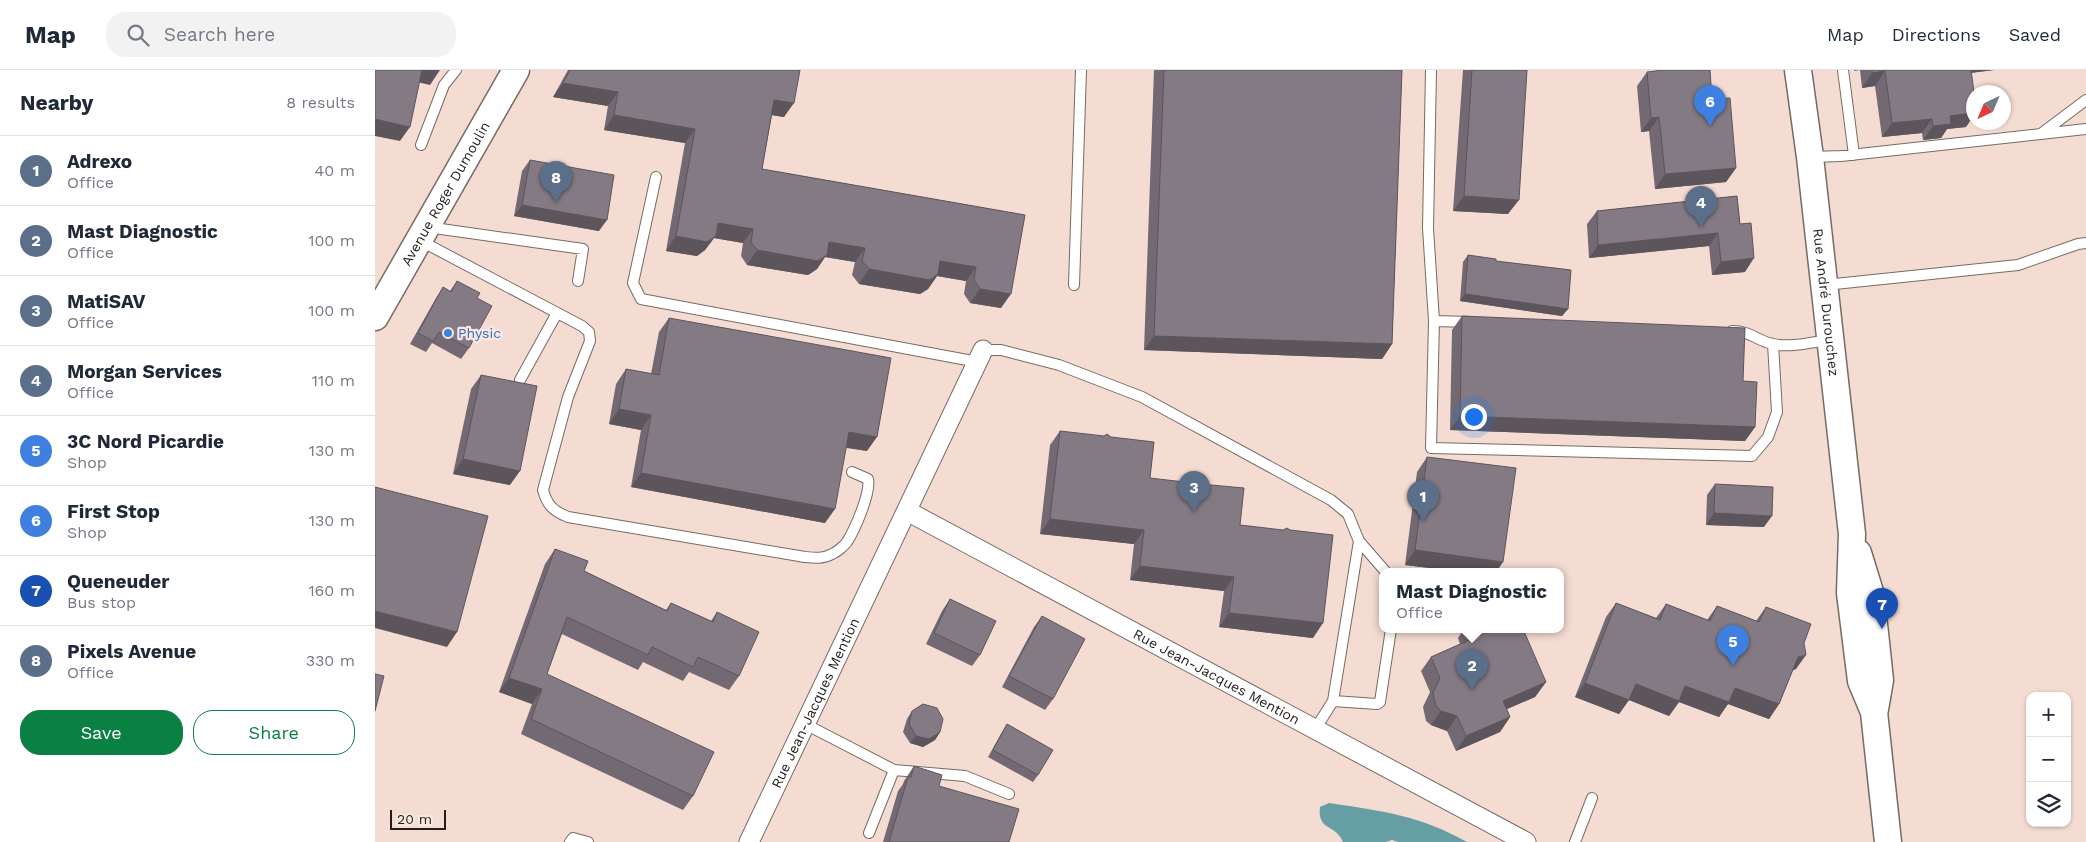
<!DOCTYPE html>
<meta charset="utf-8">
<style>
:root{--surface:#fff;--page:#f2f2f3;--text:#1f2937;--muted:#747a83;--line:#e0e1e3;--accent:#0b8043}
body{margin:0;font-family:"Work Sans",sans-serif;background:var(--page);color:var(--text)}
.controls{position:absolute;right:15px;bottom:15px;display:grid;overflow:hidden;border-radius:10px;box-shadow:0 1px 4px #0004}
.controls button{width:45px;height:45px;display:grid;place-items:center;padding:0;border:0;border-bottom:1px solid var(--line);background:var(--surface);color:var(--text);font:25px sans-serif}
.compass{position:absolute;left:1591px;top:15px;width:45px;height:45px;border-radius:50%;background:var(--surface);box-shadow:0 1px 4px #0004;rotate:224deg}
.scale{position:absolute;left:15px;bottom:12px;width:56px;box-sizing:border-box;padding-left:5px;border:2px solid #231e1b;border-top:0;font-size:14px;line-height:18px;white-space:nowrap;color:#231e1b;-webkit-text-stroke:4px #f7e9e0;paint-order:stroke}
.you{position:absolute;left:1098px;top:346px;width:18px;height:18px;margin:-12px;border:4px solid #fff;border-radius:50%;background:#1a73e8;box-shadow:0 0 0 8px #1a73e833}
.badge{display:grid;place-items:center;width:32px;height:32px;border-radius:50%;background:var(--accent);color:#fff;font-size:16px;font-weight:700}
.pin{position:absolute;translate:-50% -41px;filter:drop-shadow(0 1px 2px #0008)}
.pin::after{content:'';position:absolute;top:26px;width:18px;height:15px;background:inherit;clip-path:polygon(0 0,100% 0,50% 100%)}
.popup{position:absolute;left:1004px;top:498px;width:185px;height:65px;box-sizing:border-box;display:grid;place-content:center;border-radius:10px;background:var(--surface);filter:drop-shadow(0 1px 4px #0005);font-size:16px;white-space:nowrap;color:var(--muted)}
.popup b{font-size:19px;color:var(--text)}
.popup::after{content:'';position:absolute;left:50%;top:100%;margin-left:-10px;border:10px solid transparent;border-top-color:var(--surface)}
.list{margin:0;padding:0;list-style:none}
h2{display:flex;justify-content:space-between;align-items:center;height:65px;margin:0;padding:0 20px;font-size:21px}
h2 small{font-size:16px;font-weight:400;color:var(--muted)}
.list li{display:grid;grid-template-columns:32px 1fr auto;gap:15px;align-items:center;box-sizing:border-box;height:70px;padding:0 20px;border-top:1px solid var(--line)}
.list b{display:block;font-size:19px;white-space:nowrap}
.list p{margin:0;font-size:16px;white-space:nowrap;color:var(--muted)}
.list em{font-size:16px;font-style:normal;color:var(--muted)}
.actions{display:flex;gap:10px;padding:15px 20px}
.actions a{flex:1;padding:11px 0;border:1px solid var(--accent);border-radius:20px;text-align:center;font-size:18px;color:var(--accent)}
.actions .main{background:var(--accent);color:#fff}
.icon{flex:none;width:28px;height:28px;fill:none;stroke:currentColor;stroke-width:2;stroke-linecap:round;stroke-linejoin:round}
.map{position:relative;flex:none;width:1711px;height:772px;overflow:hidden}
header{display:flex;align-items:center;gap:30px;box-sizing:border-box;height:70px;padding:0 25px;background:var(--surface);border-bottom:1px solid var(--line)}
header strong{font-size:24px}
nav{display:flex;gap:28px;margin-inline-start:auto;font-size:18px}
.search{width:350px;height:45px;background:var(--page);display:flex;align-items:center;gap:12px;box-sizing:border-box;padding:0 18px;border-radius:20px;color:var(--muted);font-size:19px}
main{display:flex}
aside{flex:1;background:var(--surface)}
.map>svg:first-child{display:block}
.industrial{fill:#f5dcd3;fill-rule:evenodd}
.water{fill:#669fa3}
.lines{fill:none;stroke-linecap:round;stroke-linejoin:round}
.service-casing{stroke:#766b63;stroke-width:12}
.minor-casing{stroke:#766b63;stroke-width:21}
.secondary-casing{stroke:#766b63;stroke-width:29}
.service{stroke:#fff;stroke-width:10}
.minor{stroke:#fff;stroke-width:19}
.secondary{stroke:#fff;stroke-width:26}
.wall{fill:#726972}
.shaded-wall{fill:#5c555c}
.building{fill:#847a84;stroke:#5c555c}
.shop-dot{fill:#3f7fe0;stroke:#f7e9e0;stroke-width:2}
.labels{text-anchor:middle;stroke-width:4.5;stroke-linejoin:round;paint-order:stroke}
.street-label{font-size:14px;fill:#231e1b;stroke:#f7e9e0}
.shop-label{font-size:14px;fill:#366cbe;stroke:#f7e9e0;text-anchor:start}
</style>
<header>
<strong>Map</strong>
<div class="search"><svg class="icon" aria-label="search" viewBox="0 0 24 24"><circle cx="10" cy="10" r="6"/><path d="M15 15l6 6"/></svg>Search here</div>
<nav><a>Map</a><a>Directions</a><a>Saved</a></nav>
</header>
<main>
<aside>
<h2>Nearby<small>8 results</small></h2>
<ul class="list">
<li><span class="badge" style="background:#5c6f8a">1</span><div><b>Adrexo</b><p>Office</p></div><em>40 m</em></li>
<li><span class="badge" style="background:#5c6f8a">2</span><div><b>Mast Diagnostic</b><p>Office</p></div><em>100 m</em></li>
<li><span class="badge" style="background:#5c6f8a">3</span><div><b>MatiSAV</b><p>Office</p></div><em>100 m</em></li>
<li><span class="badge" style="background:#5c6f8a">4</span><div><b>Morgan Services</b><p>Office</p></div><em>110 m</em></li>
<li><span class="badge" style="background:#3f7fe0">5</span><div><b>3C Nord Picardie</b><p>Shop</p></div><em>130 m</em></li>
<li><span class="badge" style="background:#3f7fe0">6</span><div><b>First Stop</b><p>Shop</p></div><em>130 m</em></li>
<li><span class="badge" style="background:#1a4fb4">7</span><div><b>Queneuder</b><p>Bus stop</p></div><em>160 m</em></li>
<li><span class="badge" style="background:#5c6f8a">8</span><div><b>Pixels Avenue</b><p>Office</p></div><em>330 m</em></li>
</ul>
<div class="actions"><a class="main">Save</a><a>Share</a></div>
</aside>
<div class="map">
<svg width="1711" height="772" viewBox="0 0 1711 772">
<rect width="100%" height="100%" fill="#f7e9e0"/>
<path class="industrial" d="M0,0H1711V772H0ZM1598,22H1628V52H1598ZM1008,501H1186V559H1008ZM1655,626H1692V753H1655Z"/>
<path class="water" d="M954,733C1007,741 1044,745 1092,772H1023L1017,770L1011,772H968C961,754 942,761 945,737Z"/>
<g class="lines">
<defs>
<path id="service" d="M1056,0L1053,158L1059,251
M1468,0L1479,85
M1667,63L1711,30
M46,75L69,15L81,0
M1436,87L1466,86L1711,59
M281,107L258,213L266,229L603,292
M52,157L208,179L203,211
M44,170L207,256L214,262L215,271L193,327L168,420C172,435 178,441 193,447L430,487C440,488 448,489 457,484C462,482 469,476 472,472C480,459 496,423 493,409L477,402
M699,215L706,0
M1450,215L1643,195L1703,174L1711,173
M1095,252L1059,251L1056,378L1377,386L1393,367L1402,342L1398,274
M1357,261C1376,261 1382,271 1398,274C1416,278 1437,272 1454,270
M608,280H626L684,295L767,327L956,430L973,444L984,471L1010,501
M145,310L182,243
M958,631L1002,634L1005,632L1016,559
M430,654L519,700L590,706L634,724
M941,658L958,631L984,471
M494,763L519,700
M195,772L198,768L213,772
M1200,772L1217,728"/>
<g id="minor">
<path id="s1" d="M532,441L1151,772"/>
<path id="s2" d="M374,772L608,280"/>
</g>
<g id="secondary">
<path id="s3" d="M1423,0L1435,87L1477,464L1475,523L1486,611L1499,642L1513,772"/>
<path id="s4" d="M0,247L141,0"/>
<path d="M1483,483L1495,522L1500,563L1505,610L1500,639"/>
</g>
</defs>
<use href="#service" class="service-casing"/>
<use href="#minor" class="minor-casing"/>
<use href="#secondary" class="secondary-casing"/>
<use href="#service" class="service"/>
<use href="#minor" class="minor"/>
<use href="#secondary" class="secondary"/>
</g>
<path class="wall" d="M193,0H425L409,47L397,45L387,99L650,145L626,238L595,233L589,224L591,211L562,206L553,219L545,224L484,214L477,205L480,192L450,187L442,199L433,205L372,195L366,186L368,173L339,168L330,180L322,186L291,181L310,73L229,60L233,36L178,27Z
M779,0H1027L1017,274L1007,289L769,280Z
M1088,0H1152L1133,144L1078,141Z
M1479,0H1619L1596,3L1599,22L1598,46L1591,57L1572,59L1566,68L1548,70L1547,63L1507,67L1500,16L1487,18L1485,0L1479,1Z
M1272,2L1337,29L1361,98L1351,112L1280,119L1274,61L1266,62L1262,16Z
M155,90L224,161L139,146L147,101Z
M1362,126L1370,202L1337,205L1334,176L1214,188L1212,154L1222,141Z
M1093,185L1121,191L1193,239L1187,246L1085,231L1088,192Z
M82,211L102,228L94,278L86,289L57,273L51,282L35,274L61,228L68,217L75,221Z
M1087,246L1368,311L1380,357L1370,371L1075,360L1077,260Z
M294,248L492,381L471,378L450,453L256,417L266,360L234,354L241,314L251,299L276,304L284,262Z
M106,305L135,415L78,404L96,319Z
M685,361L865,455L938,568L844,557L849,521L755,510L759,474L665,464L675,375Z
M1052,387L1122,501H1080L1030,495L1042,402Z
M1340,414L1389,457L1331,455L1332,425Z
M180,479L209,501L291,540L296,533L336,551L342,542L364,606L354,620L314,602L308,611L268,592L263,600L187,564L172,604L318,726L308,740L146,664L157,634L124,622L170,494Z
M575,529L605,585L597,596L551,574L567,541Z
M1241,533L1281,548L1291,534L1332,550L1342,536L1381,551L1391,537L1429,573L1421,599L1418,600L1404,634L1394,649L1353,634L1344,647L1304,632L1294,646L1254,630L1244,644L1200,627L1231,547Z
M667,546L678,629L670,640L627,617L659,557Z
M1089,559H1095L1171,612L1160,627L1132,639L1135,647L1125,662L1081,681L1072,661L1056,655L1051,651L1048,637L1055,622L1046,601L1056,587L1085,574L1083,568Z
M537,641L565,662L560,670L548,677L535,673L528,662L532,649Z
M632,654L663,705L658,712L613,687L627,662Z
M539,696L634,772H508L523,721L528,714L529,711Z"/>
<path class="shaded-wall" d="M46,0H65L55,15L38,11Z
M1588,0H1619L1585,4Z
M1510,1L1500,16L1487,18L1497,3Z
M188,13L243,22L233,36L178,27Z
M399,30L419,33L409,47L389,44Z
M1598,43V46L1591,57L1572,59L1566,68L1548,70L1558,56L1575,46Z
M239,45L320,59L310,73L229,60Z
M1284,47L1274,61L1266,62L1276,48Z
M0,49L35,57L25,71L0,66Z
M1557,49L1547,63L1507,67L1517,53Z
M1361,98L1351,112L1280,119L1290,104Z
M1089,126L1144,130L1133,144L1078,141Z
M147,135L232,150L224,161L139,146Z
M343,153L378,159L368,173L339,168L330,180L322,186L291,181L301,166Z
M1343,163L1334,176L1214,188L1223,175Z
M454,172L490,178L480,192L450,187L442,199L433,205L372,195L382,180Z
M1379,188L1370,202L1337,205L1346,192Z
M565,191L601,197L591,211L562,206L553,219L545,224L484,214L494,199Z
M605,219L636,224L626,238L595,233Z
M1090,224L1193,239L1187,246L1085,231Z
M779,266L1017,274L1007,289L769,280Z
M244,339L276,345L266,360L234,354Z
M1085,346L1380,357L1370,371L1075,360Z
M474,362L502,367L492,381L464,376Z
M88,389L145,401L135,415L78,404Z
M266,403L460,439L450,453L256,417Z
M1339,443L1397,446L1389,457L1331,455Z
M675,449L769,460L759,474L665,464Z
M1040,480L1128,492L1122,501H1080L1030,495Z
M765,496L859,507L849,521L755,510Z
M0,541L82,562L72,577L0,558Z
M854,543L948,553L938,568L844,557Z
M1431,585L1421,599L1413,602L1423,587Z
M134,608L167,619L157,634L124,622Z
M1171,612L1160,627L1118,645L1128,631Z
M1210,613L1360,618L1404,634L1394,649L1353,634L1344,647L1304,632L1294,646L1254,630L1244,644L1200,627Z
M1066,641L1082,646L1072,661L1056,655Z
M1135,647L1125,662L1081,681L1091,666Z
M565,662L560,670L548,677L535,673L541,666Z"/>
<path class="building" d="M0,0H47L35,57L0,49Z
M195,0H425L419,33L399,30L387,99L650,145L636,224L605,219L599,210L601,197L565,191L563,204L555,210L494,199L487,191L490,178L454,172L452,185L443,191L382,180L376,172L378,159L343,153L341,166L332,172L301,166L320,59L239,45L243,22L188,13Z
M789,0H1027L1017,274L779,266Z
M1097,0H1152L1144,130L1089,126Z
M1288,0H1335L1337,29L1355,28L1361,98L1290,104L1284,47L1276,48L1272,2Z
M1497,0H1596L1599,22L1598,43L1575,46L1576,54L1558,56L1557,49L1517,53L1510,1L1497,3Z
M155,90L239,105L232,150L147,135Z
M1362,126L1365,154L1376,153L1379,188L1346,192L1343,163L1223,175L1222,141Z
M1093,185L1121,189V191L1196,200L1193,239L1090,224Z
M82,211L105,223L102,228L117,236L94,278L64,262L58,271L43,263L68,217L76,222Z
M1087,246L1370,258L1368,311L1382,312L1380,357L1085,346Z
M294,248L516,288L502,367L474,362L460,439L266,403L276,345L244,339L251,299L284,305Z
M106,305L162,316L145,401L88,389Z
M685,361L729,366L732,364L736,367L779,372L775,408L818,413L822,411L825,414L869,418L865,455L908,460L912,458L915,460L958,465L948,553L854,543L859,507L765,496L769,460L675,449Z
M1052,387L1141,398L1128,492L1040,480Z
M1340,414L1398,417L1397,446L1339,443Z
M0,417L113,446L82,562L0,541Z
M180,479L213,491L209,501L292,541L296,533L338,552L342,542L384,562L364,606L323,587L318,597L277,577L273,585L192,547L172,604L339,682L318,726L156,649L167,619L134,608Z
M575,529L621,551L605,585L559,563Z
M1241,533L1285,550L1291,534L1335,551L1342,536L1384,552L1391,537L1436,554L1429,573L1431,585L1423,587L1404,634L1360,618L1354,632L1310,616L1304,631L1261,614L1254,630L1210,613Z
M667,546L710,569L678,629L634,606Z
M1095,559H1148L1171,612L1128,631L1135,647L1091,666L1082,646L1066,641L1061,636L1058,623L1065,608L1056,587L1099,568Z
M0,604L9,606L0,641Z
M548,634L562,638L568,649L565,662L554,669L541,666L534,654L537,641Z
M632,654L678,680L663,705L618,680Z
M539,696L567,705L564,716L644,739L634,772H514L533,707H536Z"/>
<circle class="shop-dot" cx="73" cy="263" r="5"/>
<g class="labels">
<g class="street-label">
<text dy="5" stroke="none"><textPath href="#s4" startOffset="142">Avenue Roger Dumoulin</textPath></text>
<text dy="5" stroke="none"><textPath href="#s3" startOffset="234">Rue André Durouchez</textPath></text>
<text dy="5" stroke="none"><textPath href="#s1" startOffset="351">Rue Jean-Jacques Mention</textPath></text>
<text dy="5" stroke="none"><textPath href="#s2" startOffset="154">Rue Jean-Jacques Mention</textPath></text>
</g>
<g class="shop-label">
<text x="83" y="268">Physic</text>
</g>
</g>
</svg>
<div class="controls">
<button>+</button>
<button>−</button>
<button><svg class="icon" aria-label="layers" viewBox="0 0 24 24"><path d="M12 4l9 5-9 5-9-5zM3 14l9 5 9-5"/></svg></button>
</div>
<svg class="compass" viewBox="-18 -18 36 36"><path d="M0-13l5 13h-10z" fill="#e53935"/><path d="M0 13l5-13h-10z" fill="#747a83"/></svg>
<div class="scale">20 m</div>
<div class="you"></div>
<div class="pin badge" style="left:1048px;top:451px;background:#5c6f8a">1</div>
<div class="pin badge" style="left:1097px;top:620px;background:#5c6f8a">2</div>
<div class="popup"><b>Mast Diagnostic</b>Office</div>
<div class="pin badge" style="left:819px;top:442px;background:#5c6f8a">3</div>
<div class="pin badge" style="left:1326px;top:157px;background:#5c6f8a">4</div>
<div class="pin badge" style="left:1358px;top:596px;background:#3f7fe0">5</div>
<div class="pin badge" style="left:1335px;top:56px;background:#3f7fe0">6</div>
<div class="pin badge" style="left:1507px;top:559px;background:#1a4fb4">7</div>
<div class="pin badge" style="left:181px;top:132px;background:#5c6f8a">8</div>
</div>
</main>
